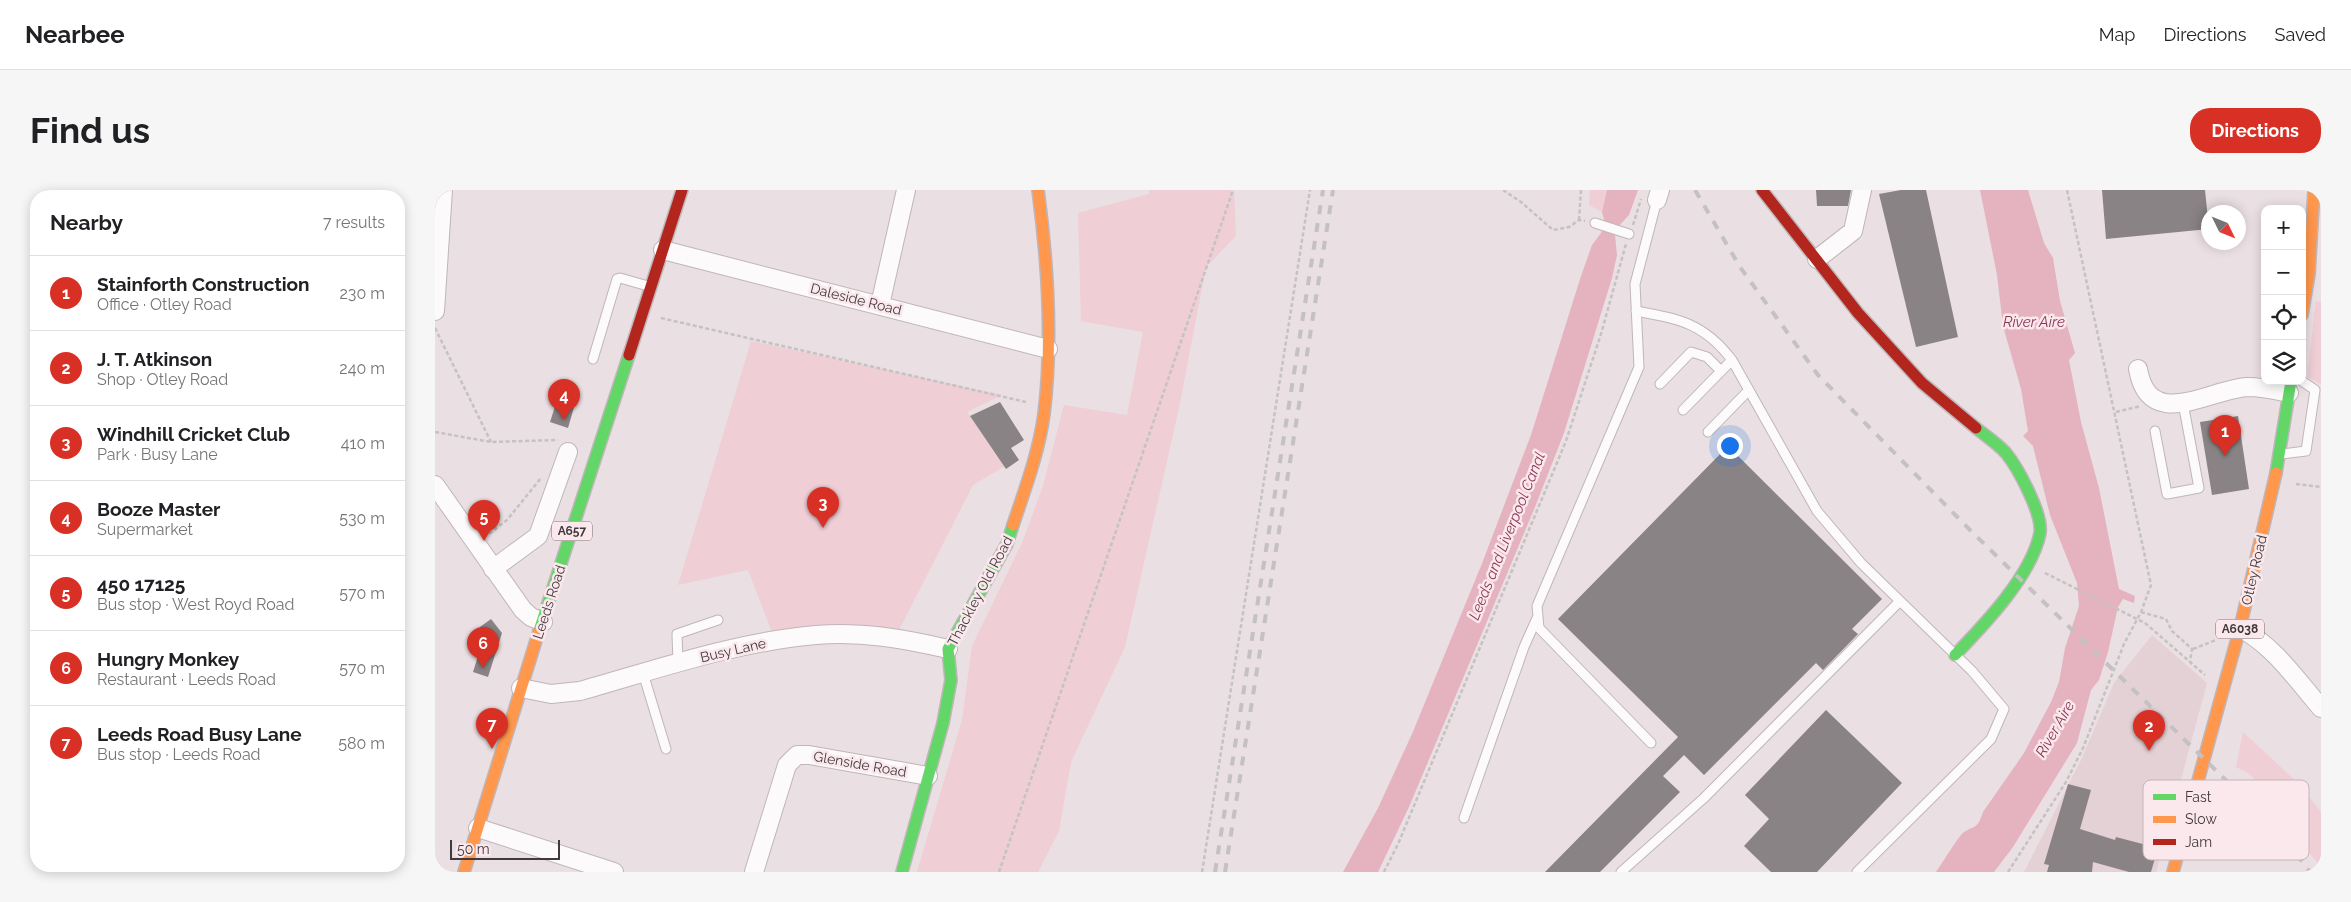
<!DOCTYPE html>
<meta charset="utf-8">
<style>
:root{--surface:#fff;--page:#f6f6f6;--text:#202124;--muted:#757577;--line:#e0e0e0;--accent:#d93025}
body{margin:0;font-family:Raleway,sans-serif;background:var(--page);color:var(--text)}
.controls{position:absolute;right:15px;top:15px;display:grid;overflow:hidden;border-radius:10px;box-shadow:0 2px 12px #0003}
.controls button{width:45px;height:45px;display:grid;place-items:center;padding:0;border:0;border-bottom:1px solid var(--line);background:var(--surface);color:var(--text);font:25px sans-serif}
.compass{position:absolute;left:1766px;top:15px;width:45px;height:45px;border-radius:50%;background:var(--surface);box-shadow:0 2px 12px #0003;rotate:133deg}
.scale{position:absolute;left:15px;bottom:12px;width:110px;box-sizing:border-box;padding-left:5px;border:2px solid #413a3c;border-top:0;font-size:14px;line-height:18px;white-space:nowrap;color:#413a3c;-webkit-text-stroke:4px #fbe8ed;paint-order:stroke}
.you{position:absolute;left:1294px;top:255px;width:18px;height:18px;margin:-12px;border:4px solid #fff;border-radius:50%;background:#1a73e8;box-shadow:0 0 0 8px #1a73e833}
.badge{display:grid;place-items:center;width:32px;height:32px;border-radius:50%;background:var(--accent);color:#fff;font-size:16px;font-weight:700}
.pin{position:absolute;translate:-50% -41px;filter:drop-shadow(0 1px 2px #0008)}
.pin::after{content:'';position:absolute;top:26px;width:18px;height:15px;background:inherit;clip-path:polygon(0 0,100% 0,50% 100%)}
.list{margin:0;padding:0;list-style:none}
h2{display:flex;justify-content:space-between;align-items:center;height:65px;margin:0;padding:0 20px;font-size:21px}
h2 small{font-size:16px;font-weight:400;color:var(--muted)}
.list li{display:grid;grid-template-columns:32px 1fr auto;gap:15px;align-items:center;box-sizing:border-box;height:75px;padding:0 20px;border-top:1px solid var(--line)}
.list b{display:block;font-size:19px;white-space:nowrap}
.list p{margin:0;font-size:16px;white-space:nowrap;color:var(--muted)}
.list em{font-size:16px;font-style:normal;color:var(--muted)}
.icon{flex:none;width:28px;height:28px;fill:none;stroke:currentColor;stroke-width:2;stroke-linecap:round;stroke-linejoin:round}
.map{position:relative;flex:none;width:1886px;height:682px;overflow:hidden;border-radius:20px}
header{display:flex;align-items:center;gap:30px;box-sizing:border-box;height:70px;padding:0 25px;background:var(--surface);border-bottom:1px solid var(--line)}
header strong{font-size:24px}
nav{display:flex;gap:28px;margin-inline-start:auto;font-size:18px}
.intro{display:flex;align-items:center;justify-content:space-between;box-sizing:border-box;height:120px;padding:0 30px}
h1{margin:0;font-size:35px}
.button{padding:12px 22px;border-radius:20px;background:var(--accent);color:#fff;font-size:18px;font-weight:700}
main{display:flex;gap:30px;padding:0 30px}
aside{flex:1;background:var(--surface);border-radius:20px;box-shadow:0 2px 12px #0003}
.map>svg:first-child{display:block}
.built{fill:#e4d1d6}
.green{fill:#efced6}
.water{fill:#e5b2c0}
.building{fill:#8a8385}
.lines{fill:none;stroke-linecap:round;stroke-linejoin:round}
.lane-casing{stroke:#bfb6b9;stroke-width:11}
.street-casing{stroke:#bfb6b9;stroke-width:20}
.fast-casing{stroke:#bfb6b9;stroke-width:14}
.slow-casing{stroke:#bfb6b9;stroke-width:14}
.jam-casing{stroke:#bfb6b9;stroke-width:14}
.path{stroke:#c5c2c2;stroke-width:2.5;stroke-dasharray:4 2.5;stroke-linecap:butt}
.lane{stroke:#fcfafb;stroke-width:9}
.street{stroke:#fcfafb;stroke-width:18}
.fast{stroke:#63d668;stroke-width:11}
.slow{stroke:#ff974d;stroke-width:11}
.jam{stroke:#b3261e;stroke-width:11}
.rail{stroke:#c4c1c2;stroke-width:4;stroke-dasharray:9 9;stroke-linecap:butt}
.path-bridge{stroke:#c5c2c2;stroke-width:2.5;stroke-dasharray:4 2.5;stroke-linecap:butt}
.labels{text-anchor:middle;stroke-width:5;stroke-linejoin:round;paint-order:stroke}
.shield{fill:#fbe8ed;stroke:#796e71;stroke-width:1}
.shield-label{font-size:12px;font-weight:bold;fill:#413a3c}
.street-label{font-size:14px;fill:#413a3c;stroke:#fbe8ed}
.water-label{font-size:15px;font-style:italic;fill:#883753;stroke:#fbe8ed}
.key{fill:#fbe8ed;stroke:#c3b4b8;stroke-width:1}
.key-label{font-size:14px;fill:#413a3c}
</style>
<header>
<strong>Nearbee</strong>
<nav><a>Map</a><a>Directions</a><a>Saved</a></nav>
</header>
<div class="intro"><h1>Find us</h1><a class="button">Directions</a></div>
<main>
<aside>
<h2>Nearby<small>7 results</small></h2>
<ul class="list">
<li><span class="badge">1</span><div><b>Stainforth Construction</b><p>Office · Otley Road</p></div><em>230 m</em></li>
<li><span class="badge">2</span><div><b>J. T. Atkinson</b><p>Shop · Otley Road</p></div><em>240 m</em></li>
<li><span class="badge">3</span><div><b>Windhill Cricket Club</b><p>Park · Busy Lane</p></div><em>410 m</em></li>
<li><span class="badge">4</span><div><b>Booze Master</b><p>Supermarket</p></div><em>530 m</em></li>
<li><span class="badge">5</span><div><b>450 17125</b><p>Bus stop · West Royd Road</p></div><em>570 m</em></li>
<li><span class="badge">6</span><div><b>Hungry Monkey</b><p>Restaurant · Leeds Road</p></div><em>570 m</em></li>
<li><span class="badge">7</span><div><b>Leeds Road Busy Lane</b><p>Bus stop · Leeds Road</p></div><em>580 m</em></li>
</ul>
</aside>
<div class="map">
<svg width="1886" height="682" viewBox="0 0 1886 682">
<rect width="100%" height="100%" fill="#eadfe2"/>
<path class="built" d="M1717,445L1772,493L1721,682H1589L1647,568L1679,493Z"/>
<path class="green" d="M714,0H799L801,46L771,77L744,218L690,457L636,572L624,641L603,682H482L527,530L537,456L587,353L608,296L629,215L692,225L708,142L646,131L643,23L714,4Z
M1155,0H1172L1167,22L1154,15Z
M1881,111L1886,112V194L1872,187Z
M316,151L567,205L532,222L570,276L538,295L464,440L402,434L337,442L313,380L243,395Z
M1808,542L1864,594L1886,622V677L1848,630L1844,612L1813,583L1801,577Z"/>
<path class="water" d="M1172,0H1203L1194,25L1182,38L1180,45L1182,65L1177,88L1129,243L1100,317L974,617L943,682H908L943,618L977,544L1046,376L1096,245L1146,86L1157,55L1166,43L1170,33L1167,22Z
M1545,0H1593L1609,53L1618,68L1625,111L1640,163L1634,170L1646,232L1664,298L1684,399L1700,406L1699,413L1688,409L1683,417L1673,462L1664,490L1656,500L1642,553L1578,657L1559,682H1501C1506,675 1523,647 1528,643C1540,634 1542,641 1548,622L1589,563L1616,512L1624,492L1630,458L1644,416L1642,393L1615,325L1598,256L1588,246L1593,241L1586,199L1568,136L1562,85Z"/>
<path class="building" d="M1381,0H1416L1413,16H1382Z
M1466,0H1491L1523,147L1481,157L1444,4Z
M1667,0H1770L1774,39L1671,49Z
M127,195L144,200L133,238L115,232Z
M565,212L589,250L576,258L584,270L571,279L535,226Z
M1803,226L1814,299L1777,305L1765,232Z
M1293,256L1447,409L1417,439L1423,444L1388,480L1381,473L1269,585L1249,565L1228,586L1245,602L1165,682H1110L1243,547L1123,429Z
M56,429L67,443L53,487L38,482L50,444L45,437Z
M1391,520L1467,593L1382,682H1336L1309,656L1334,629L1310,605Z
M1633,594L1656,600L1645,639L1680,650L1681,647L1723,658L1716,682H1694L1658,672L1657,682H1612L1614,675L1609,674Z"/>
<g class="lines">
<defs>
<path id="lane" d="M1160,33L1194,44
M1201,121C1244,129 1269,133 1297,170L1382,321L1426,373L1537,481L1569,519L1556,549L1422,682
M158,169L182,89L185,88L213,96
M1225,194L1256,162L1272,167L1286,181
M1248,220L1297,170
M1720,241L1732,304L1764,298L1748,213
M1273,242L1313,201
M1847,264L1871,261L1880,200L1867,191
M243,473L242,444L283,430
M208,483L231,559
M1216,553L1104,438L1102,416L1204,177L1200,94L1222,10
M1029,628L1089,457L1102,428
M1186,682L1269,608L1464,412"/>
<path id="street" d="M1222,10L1225,0
M228,60L613,159
M1382,69L1418,41L1427,0
M445,115L471,0
M0,121L8,0
M1703,179C1714,242 1773,200 1812,197C1826,197 1841,200 1854,203
M0,295L88,420L96,427L108,432
M58,379L103,346L133,262
M1805,438C1839,456 1861,489 1886,518
M86,498L116,504L145,501C223,479 300,452 381,445C426,441 470,449 513,459
M43,638L179,682
M319,682L352,575L362,565H374L493,586"/>
<path id="fast" d="M1841,283L1856,191
M104,441L194,165
M1520,465C1549,435 1597,385 1605,343C1608,324 1583,278 1571,263C1563,254 1551,246 1541,238
M467,682L508,533L516,490L513,459L572,354L578,335"/>
<path id="slow" d="M1867,125L1874,84L1879,0
M578,335C590,299 604,262 609,224C618,150 613,74 603,0
M29,682L104,441
M1738,682L1805,438L1841,283"/>
<path id="jam" d="M1327,0L1423,123L1487,193L1541,238
M194,165L247,0"/>
</defs>
<use href="#lane" class="lane-casing"/>
<use href="#street" class="street-casing"/>
<use href="#fast" class="fast-casing"/>
<use href="#slow" class="slow-casing"/>
<use href="#jam" class="jam-casing"/>
<path class="path" d="M1068,0L1086,12L1118,40L1134,37L1144,30L1150,31
M1144,30L1146,0
M1198,35L1206,9
M226,128L591,212
M0,138L56,252
M1681,222L1706,216
M0,242L56,252L123,250
M1861,294L1886,297
M54,344L72,330L106,288
M1610,383L1640,398
M1706,422L1731,429L1737,441L1757,459L1755,471
M1710,433L1770,485
M1758,459L1781,450
M564,682L798,0
M767,682L875,0
M949,682L963,654L1131,251L1166,144L1191,54
M1573,682L1631,592L1648,558L1689,454L1706,422L1716,395L1632,0"/>
<use href="#lane" class="lane"/>
<use href="#street" class="street"/>
<use href="#fast" class="fast"/>
<use href="#slow" class="slow"/>
<use href="#jam" class="jam"/>
<path class="rail" d="M1260,0L1305,77L1383,185L1536,341L1847,645L1875,682
M780,682L888,0
M790,682L898,0"/>
<path class="path-bridge" d="M1640,398L1710,433"/>
</g>
<g class="labels">
<g class="shield">
<rect x="117" y="331.5" width="40" height="19" rx="4"/>
<rect x="1781" y="429.5" width="48" height="19" rx="4"/>
</g>
<g class="shield-label">
<text x="137" y="345">A657</text>
<text x="1805" y="443">A6038</text>
</g>
<g class="street-label">
<text transform="translate(421 109) rotate(14)" y="5">Daleside Road</text>
<text transform="translate(1819 380) rotate(-77)" y="5">Otley Road</text>
<text transform="translate(545 401) rotate(-62)" y="5">Thackley Old Road</text>
<text transform="translate(114 412) rotate(-72)" y="5">Leeds Road</text>
<text transform="translate(298 460) rotate(-13)" y="5">Busy Lane</text>
<text transform="translate(425 574) rotate(10)" y="5">Glenside Road</text>
</g>
<g class="water-label">
<text x="1599" y="137">River Aire</text>
<text transform="translate(1072 346) rotate(-68)" y="5">Leeds and Liverpool Canal</text>
<text transform="translate(1620 539) rotate(-60)" y="5">River Aire</text>
</g>
</g>
<rect x="1708" y="590" width="166" height="80" rx="8" class="key"/>
<rect x="1718" y="604" width="23" height="6" fill="#63d668"/>
<rect x="1718" y="626" width="23" height="7" fill="#ff974d"/>
<rect x="1718" y="649" width="23" height="6" fill="#b3261e"/>
<g class="key-label">
<text x="1750" y="612">Fast</text>
<text x="1750" y="634">Slow</text>
<text x="1750" y="657">Jam</text>
</g>
</svg>
<div class="controls">
<button>+</button>
<button>−</button>
<button><svg class="icon" aria-label="locate" viewBox="0 0 24 24"><circle cx="12" cy="12" r="6"/><path d="M12 2v4M12 18v4M2 12h4M18 12h4"/></svg></button>
<button><svg class="icon" aria-label="layers" viewBox="0 0 24 24"><path d="M12 4l9 5-9 5-9-5zM3 14l9 5 9-5"/></svg></button>
</div>
<svg class="compass" viewBox="-18 -18 36 36"><path d="M0-13l5 13h-10z" fill="#e53935"/><path d="M0 13l5-13h-10z" fill="#757577"/></svg>
<div class="scale">50 m</div>
<div class="you"></div>
<div class="pin badge" style="left:1790px;top:266px">1</div>
<div class="pin badge" style="left:1714px;top:561px">2</div>
<div class="pin badge" style="left:388px;top:338px">3</div>
<div class="pin badge" style="left:129px;top:230px">4</div>
<div class="pin badge" style="left:49px;top:351px">5</div>
<div class="pin badge" style="left:48px;top:478px">6</div>
<div class="pin badge" style="left:57px;top:559px">7</div>
</div>
</main>
